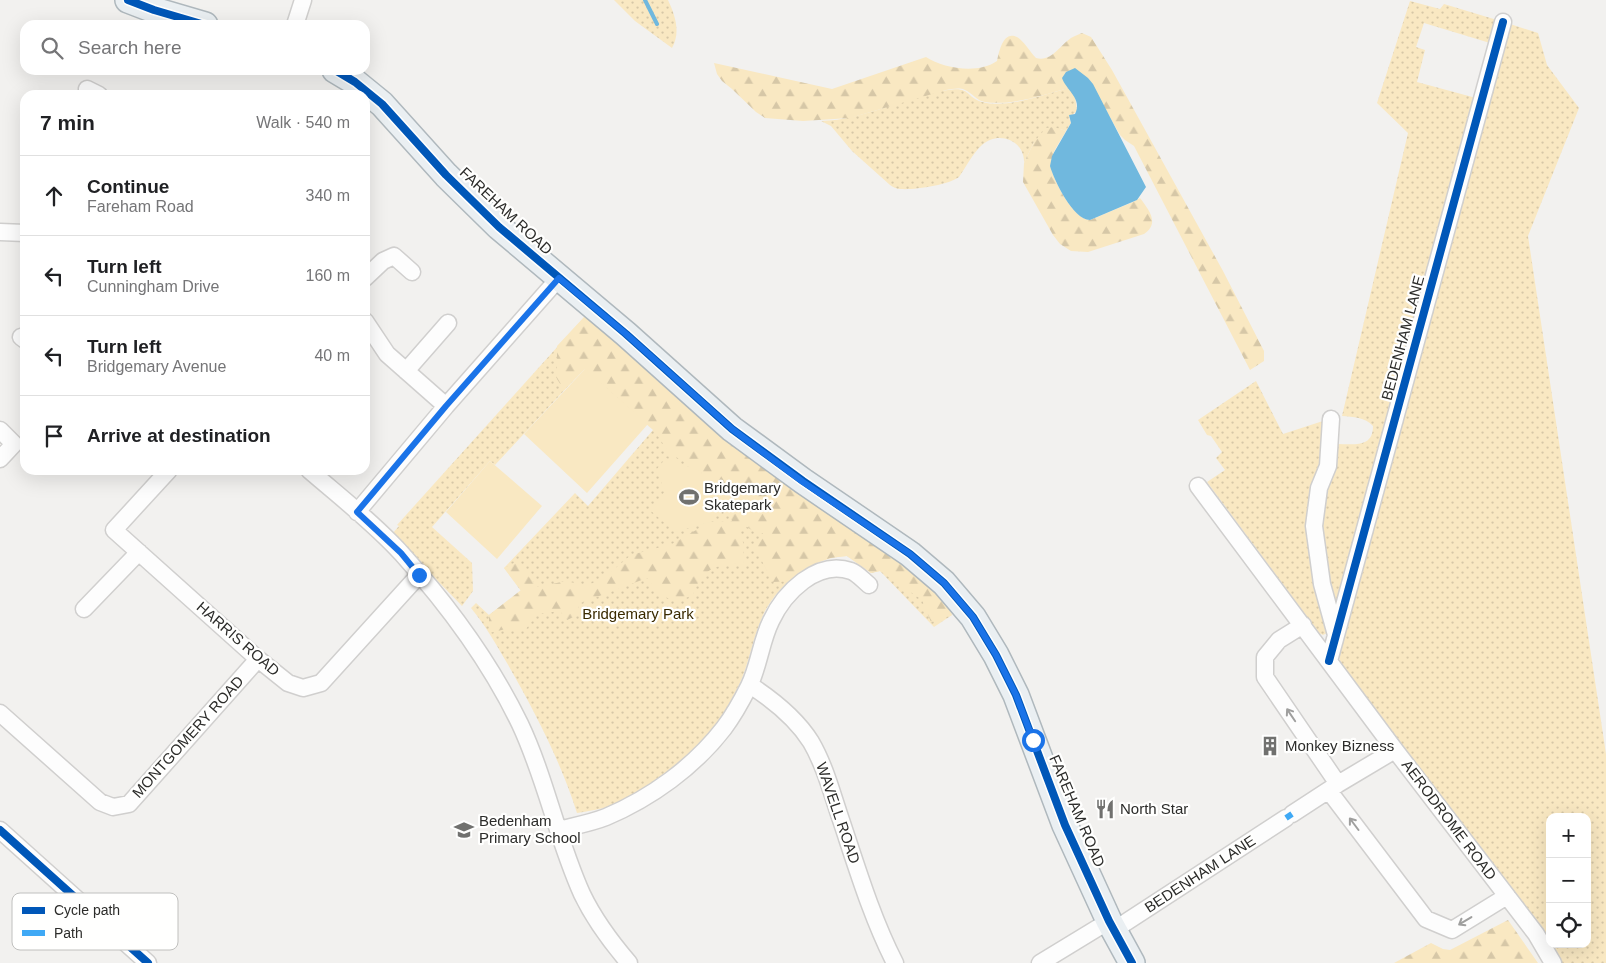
<!DOCTYPE html>
<meta charset="utf-8">
<style>
:root{--surface:#fff;--page:#f6f6f6;--text:#202124;--muted:#757577;--line:#e0e0e0}
body{margin:0;font-family:Arial,sans-serif;background:var(--page);color:var(--text)}
.controls{position:absolute;right:15px;bottom:15px;display:grid;overflow:hidden;border-radius:10px;box-shadow:0 5px 20px #0002}
.controls button{width:45px;height:45px;display:grid;place-items:center;padding:0;border:0;border-bottom:1px solid var(--line);background:var(--surface);color:var(--text);font:25px sans-serif}
.stop{position:absolute;width:15px;height:15px;margin:-11px;border:4px solid #1a73e8;border-radius:50%;background:#fff}
.stop.end{background:#1a73e8;border-color:#fff;box-shadow:0 1px 5px #0008}
.list{margin:0;padding:0;list-style:none}
h2{display:flex;justify-content:space-between;align-items:center;height:65px;margin:0;padding:0 20px;font-size:21px}
h2 small{font-size:16px;font-weight:400;color:var(--muted)}
.list li{display:grid;grid-template-columns:32px 1fr auto;gap:15px;align-items:center;box-sizing:border-box;height:80px;padding:0 20px;border-top:1px solid var(--line)}
.list b{display:block;font-size:19px;white-space:nowrap}
.list p{margin:0;font-size:16px;white-space:nowrap;color:var(--muted)}
.list em{font-size:16px;font-style:normal;color:var(--muted)}
.icon{flex:none;width:28px;height:28px;fill:none;stroke:currentColor;stroke-width:2;stroke-linecap:round;stroke-linejoin:round}
.map{position:relative;flex:none;width:1606px;height:963px;overflow:hidden}
.search{position:absolute;background:var(--surface);box-shadow:0 5px 20px #0002;left:20px;top:20px;width:350px;height:55px;display:flex;align-items:center;gap:12px;box-sizing:border-box;padding:0 18px;border-radius:15px;color:var(--muted);font-size:19px}
.panel{position:absolute;background:var(--surface);box-shadow:0 5px 20px #0002;left:20px;top:90px;width:350px;height:385px;border-radius:15px}
.map>svg:first-child{display:block}
.green{fill:url(#green-dots);fill-rule:evenodd}
.forest{fill:url(#forest-firs)}
.pitch{fill:#f9e8c2}
.water{fill:#70b8de}
.lines{fill:none;stroke-linecap:round;stroke-linejoin:round}
.stream{stroke:#70b8de;stroke-width:4}
.street-casing{stroke:#d0cfce;stroke-width:19}
.primary-casing{stroke:#afb8bd;stroke-width:28}
.street{stroke:#fdfdfd;stroke-width:16}
.primary{stroke:#eaeff2;stroke-width:25}
.quiet{stroke:#3fa9f5;stroke-width:6;stroke-dasharray:12 6;stroke-linecap:butt}
.cycleway-casing{stroke:#fffffe;stroke-width:11}
.cycleway{stroke:#0057b8;stroke-width:8}
.oneway{stroke:#9f9f9e}
.route{stroke:#1a73e8;stroke-width:6}
.labels{text-anchor:middle;stroke-width:4.5;stroke-linejoin:round;paint-order:stroke}
.street-label{font-size:15px;fill:#2c2c2a;stroke:#fffffe}
.poi-label{font-size:15px;fill:#2c2c2a;stroke:#fffffe;text-anchor:start}
.park-label{font-size:15px;fill:#3a2a00;stroke:#fffffe}
.key{fill:#fffffe;stroke:#c0c0be;stroke-width:1}
.key-label{font-size:14px;fill:#2c2c2a}
</style>
<div class="map">
<svg width="1606" height="963" viewBox="0 0 1606 963">
<defs>
<pattern id="green-dots" width="8" height="8" patternUnits="userSpaceOnUse" patternTransform="scale(1.25)"><rect width="8" height="8" fill="#f9e8c2"/><path d="M2 2h.1M6 6h.1" fill="none" stroke="#d6c7a7" stroke-width="1.8" stroke-linecap="round"/></pattern>
<pattern id="forest-firs" width="22" height="20" patternUnits="userSpaceOnUse" patternTransform="scale(1.25)"><rect width="22" height="20" fill="#f9e8c2"/><path d="M5 1l3.5 6h-7zM16 11l3.5 6h-7z" fill="#d6c7a7"/></pattern>
</defs>
<rect width="100%" height="100%" fill="#f2f1ef"/>
<path class="green" d="M614,0H668C675,15 681,32 672,48L635,21Z
M1410,1L1440,9L1444,4L1497,20L1490,43L1424,23L1416,47L1425,50L1417,82L1476,98L1336,605L1332,601C1327,567 1319,531 1324,497C1327,479 1333,462 1337,444C1354,444 1373,448 1373,426C1365,417 1353,417 1342,416L1408,133L1377,103Z
M1507,23L1538,33L1547,65L1579,108L1528,236L1606,754V963H1560L1519,899L1344,668L1340,661L1339,650ZM1550,817H1587V944H1550Z
M1069,88L1075,96L1077,111L1069,118L1071,123L1066,131L1060,129L1034,142L1024,163C1025,140 998,130 982,145C973,153 966,167 959,177C949,185 914,190 901,189C896,189 893,187 890,185L852,151L831,126L821,121C866,120 905,96 948,90C970,86 966,97 982,102C1007,109 1045,94 1069,88Z
M586,315L943,595L952,615L934,627L880,571L871,573L847,556C811,557 774,587 761,620C752,641 749,664 739,685C728,706 715,731 698,748C680,766 637,798 614,805C602,809 589,811 577,813C561,762 534,710 507,663C496,644 485,625 471,608L476,603L489,615L521,591L504,568L575,493L588,506L653,430L584,369L495,465L490,461L432,527L472,563L473,591L462,606L392,534L399,526L397,525Z
M1256,381L1283,434L1326,420L1325,446L1308,526L1318,601L1328,629L1327,633L1323,635L1319,633L1207,482L1225,470L1216,458L1222,452L1211,436L1207,435L1198,420Z"/>
<path class="forest" d="M1082,33L1091,37L1112,70L1223,271L1264,351V361L1250,370L1134,146L1125,140L1120,135L1088,78L1066,85L1069,88C1042,95 1013,106 985,102C977,101 972,93 965,90C960,87 952,89 946,90L850,118L803,121L765,118L756,112L732,89L722,81L717,74L714,63L832,89L926,57C944,69 979,74 997,61C999,52 1003,30 1017,37C1024,41 1030,52 1036,58C1052,62 1059,46 1071,38C1074,36 1078,35 1082,33Z
M1054,127L1066,131C1062,139 1053,150 1052,159C1051,163 1051,168 1052,171C1056,185 1075,220 1090,220L1133,202L1140,198C1149,210 1160,223 1144,234L1088,252L1071,251L1060,244L1053,235L1023,182L1024,163L1034,142L1046,128Z
M586,315L894,551L943,595L952,615L931,622L922,600L880,571L871,573L847,556L830,558L816,563L791,581L773,582L755,548L763,533H756L744,525L738,530L743,542L744,564C717,563 702,568 693,595L676,602L659,594L647,578L578,604L580,614L567,620L560,611L537,614L526,629H506L489,633V615L521,590L504,568L516,562L538,587L566,581L587,586L606,576L631,555L672,544L710,522L732,521L723,504L700,471L669,453L654,430L585,369L564,390L557,379V346Z
M1508,920L1538,963H1394L1431,943L1443,949L1450,950Z"/>
<path class="pitch" d="M585,369L648,424L587,493L524,434Z
M666,458L700,471L723,504L710,522L675,532L651,511L665,491L656,470Z
M490,461L542,506L497,559L446,512Z"/>
<path class="water" d="M1075,68L1088,78L1093,84L1146,187L1137,200L1090,220C1073,220 1054,180 1050,166L1052,156L1071,123L1069,115L1075,114C1083,99 1066,90 1062,78L1066,72Z"/>
<g class="lines">
<path class="stream" d="M645,0L657,24"/>
<defs>
<path id="street" d="M295,25L303,0
M87,89L99,95
M0,232L25,233
M365,278L383,261L394,256L412,272
M365,321L387,354L446,406
M21,337L25,340
M406,371L448,323
M1331,419L1328,466L1319,488L1314,526L1322,584L1336,635
M0,430L14,444L0,459
M169,470L114,530L258,659L288,683L303,688L321,683L419,575
M309,470C339,496 375,524 402,554C448,605 490,662 520,724C546,779 557,839 582,894C594,919 611,942 629,963
M1198,486L1395,750L1536,934L1553,963
M357,512L446,406L559,278
M84,609L139,552
M1303,625L1279,640L1265,657V677L1338,784
M1329,661L1503,22
M750,685C773,700 796,718 811,742C825,766 832,794 841,820C857,868 872,918 895,963
M0,713L100,802L113,807L129,804L258,659
M1329,791L1426,919L1452,930L1507,896
M1292,814L1338,784L1395,750
M0,830L148,963
M558,830C574,826 591,823 606,817C651,798 694,767 724,728C733,716 742,700 749,686C759,666 761,641 771,621C784,593 817,559 851,571C857,573 863,580 869,585
M1114,930L1286,818
M1040,963L1109,921"/>
<path id="primary" d="M128,0L154,10L205,25
M335,70L355,82L382,104L446,175L499,227L626,334L732,429L803,481L910,554L944,583L973,617L996,655L1016,695L1065,825L1109,921L1132,963"/>
</defs>
<use href="#street" class="street-casing"/>
<use href="#primary" class="primary-casing"/>
<use href="#street" class="street"/>
<use href="#primary" class="primary"/>
<path class="quiet" d="M1286,818L1292,814"/>
<defs>
<path id="cycleway" d="M128,0L154,10L205,25
M335,70L355,82L382,104L446,175L499,227L626,334L732,429L803,481L910,554L944,583L973,617L996,655L1016,695L1065,825L1109,921L1132,963
M1329,661L1503,22
M0,830L148,963"/>
</defs>
<use href="#cycleway" class="cycleway-casing"/>
<use href="#cycleway" class="cycleway"/>
</g>
<defs><path id="oneway-shaft" d="M-6 0H5M1.5-3L5.5 0L1.5 3" fill="none" stroke-width="1.6" stroke-linecap="round" stroke-linejoin="round" transform="scale(1.25)"/></defs>
<g class="oneway">
<use href="#oneway-shaft" transform="translate(1291 715) rotate(-124)"/>
<use href="#oneway-shaft" transform="translate(1354 824) rotate(-127)"/>
<use href="#oneway-shaft" transform="translate(1465 921) rotate(149)"/>
</g>
<g class="lines">
<path class="route" d="M419,575L401,553L357,512L446,406L559,278L626,334L732,429L803,482L910,554L944,583L973,617L996,655L1016,695L1033,740"/>
</g>
<defs>
<symbol id="stadium-bare" viewBox="-9 -9 18 18"><path d="M0-5a6.5 5 0 1 0 0 10a6.5 5 0 1 0 0-10ZM-3.5-1.8h7v3.6h-7Z" fill="#71716f" stroke="#fffffe" stroke-width="2.5" paint-order="stroke"/></symbol>
<symbol id="building-bare" viewBox="-9 -9 18 18"><path d="M-4-6H4V6H1V3H-1V6H-4ZM-2.5-4.3h1.7v1.8h-1.7ZM.8-4.3h1.7v1.8H.8ZM-2.5-1h1.7V.8h-1.7ZM.8-1h1.7V.8H.8Z" fill="#71716f" stroke="#fffffe" stroke-width="2.5" paint-order="stroke"/></symbol>
<symbol id="restaurant-bare" viewBox="-9 -9 18 18"><path d="M-5-6h1v4h1v-4h1v4h1v-4h1v5L-1.5 .5V6h-2V.5L-5-1ZM5-6V6H3V1.5H1.5Q1.5-4 5-6Z" fill="#71716f" stroke="#fffffe" stroke-width="2.5" paint-order="stroke"/></symbol>
<symbol id="school-bare" viewBox="-9 -9 18 18"><path d="M0-5L7-2L0 1L-7-2ZM-4 1L0 2.5L4 1V4Q0 6-4 4Z" fill="#71716f" stroke="#fffffe" stroke-width="2.5" paint-order="stroke"/></symbol>
</defs>
<g fill-rule="evenodd">
<use href="#stadium-bare" x="675" y="483" width="28" height="28"/>
<use href="#building-bare" x="1256" y="732" width="28" height="28"/>
<use href="#restaurant-bare" x="1091" y="795" width="28" height="28"/>
<use href="#school-bare" x="450" y="816" width="28" height="28"/>
</g>
<g class="labels">
<g class="street-label">
<text transform="translate(506 211) rotate(43)" y="5">FAREHAM ROAD</text>
<text transform="translate(1403 338) rotate(-75)" y="5">BEDENHAM LANE</text>
<text transform="translate(238 639) rotate(41)" y="5">HARRIS ROAD</text>
<text transform="translate(188 737) rotate(-48)" y="5">MONTGOMERY ROAD</text>
<text transform="translate(1077 811) rotate(67)" y="5">FAREHAM ROAD</text>
<text transform="translate(838 813) rotate(71)" y="5">WAVELL ROAD</text>
<text transform="translate(1449 820) rotate(53)" y="5">AERODROME ROAD</text>
<text transform="translate(1200 874) rotate(-33)" y="5">BEDENHAM LANE</text>
</g>
<g class="poi-label">
<text x="704" y="493">Bridgemary<tspan x="704" dy="17">Skatepark</tspan></text>
<text x="1285" y="751">Monkey Bizness</text>
<text x="1120" y="814">North Star</text>
<text x="479" y="826">Bedenham<tspan x="479" dy="17">Primary School</tspan></text>
</g>
<g class="park-label">
<text x="638" y="619">Bridgemary Park</text>
</g>
</g>
<rect x="12" y="893" width="166" height="57" rx="8" class="key"/>
<rect x="22" y="907" width="23" height="7" fill="#0057b8"/>
<rect x="22" y="930" width="23" height="6" fill="#3fa9f5"/>
<g class="key-label">
<text x="54" y="915">Cycle path</text>
<text x="54" y="938">Path</text>
</g>
</svg>
<div class="controls">
<button>+</button>
<button>−</button>
<button><svg class="icon" aria-label="locate" viewBox="0 0 24 24"><circle cx="12" cy="12" r="6"/><path d="M12 2v4M12 18v4M2 12h4M18 12h4"/></svg></button>
</div>
<div class="stop" style="left:1033px;top:740px"></div>
<div class="stop end" style="left:419px;top:575px"></div>
<div class="search"><svg class="icon" aria-label="search" viewBox="0 0 24 24"><circle cx="10" cy="10" r="6"/><path d="M15 15l6 6"/></svg>Search here</div>
<section class="panel">
<h2>7 min<small>Walk · 540 m</small></h2>
<ul class="list">
<li><svg class="icon" aria-label="ahead" viewBox="0 0 24 24"><path d="M12 20V5M6 11l6-6 6 6"/></svg><div><b>Continue</b><p>Fareham Road</p></div><em>340 m</em></li>
<li><svg class="icon" aria-label="left" viewBox="0 0 24 24"><path d="M17 20v-9H6M10 6l-5 5 5 5"/></svg><div><b>Turn left</b><p>Cunningham Drive</p></div><em>160 m</em></li>
<li><svg class="icon" aria-label="left" viewBox="0 0 24 24"><path d="M17 20v-9H6M10 6l-5 5 5 5"/></svg><div><b>Turn left</b><p>Bridgemary Avenue</p></div><em>40 m</em></li>
<li><svg class="icon" aria-label="arrive" viewBox="0 0 24 24"><path d="M6 21V4h12l-3 4 3 4H6"/></svg><div><b>Arrive at destination</b></div></li>
</ul>
</section>
</div>
